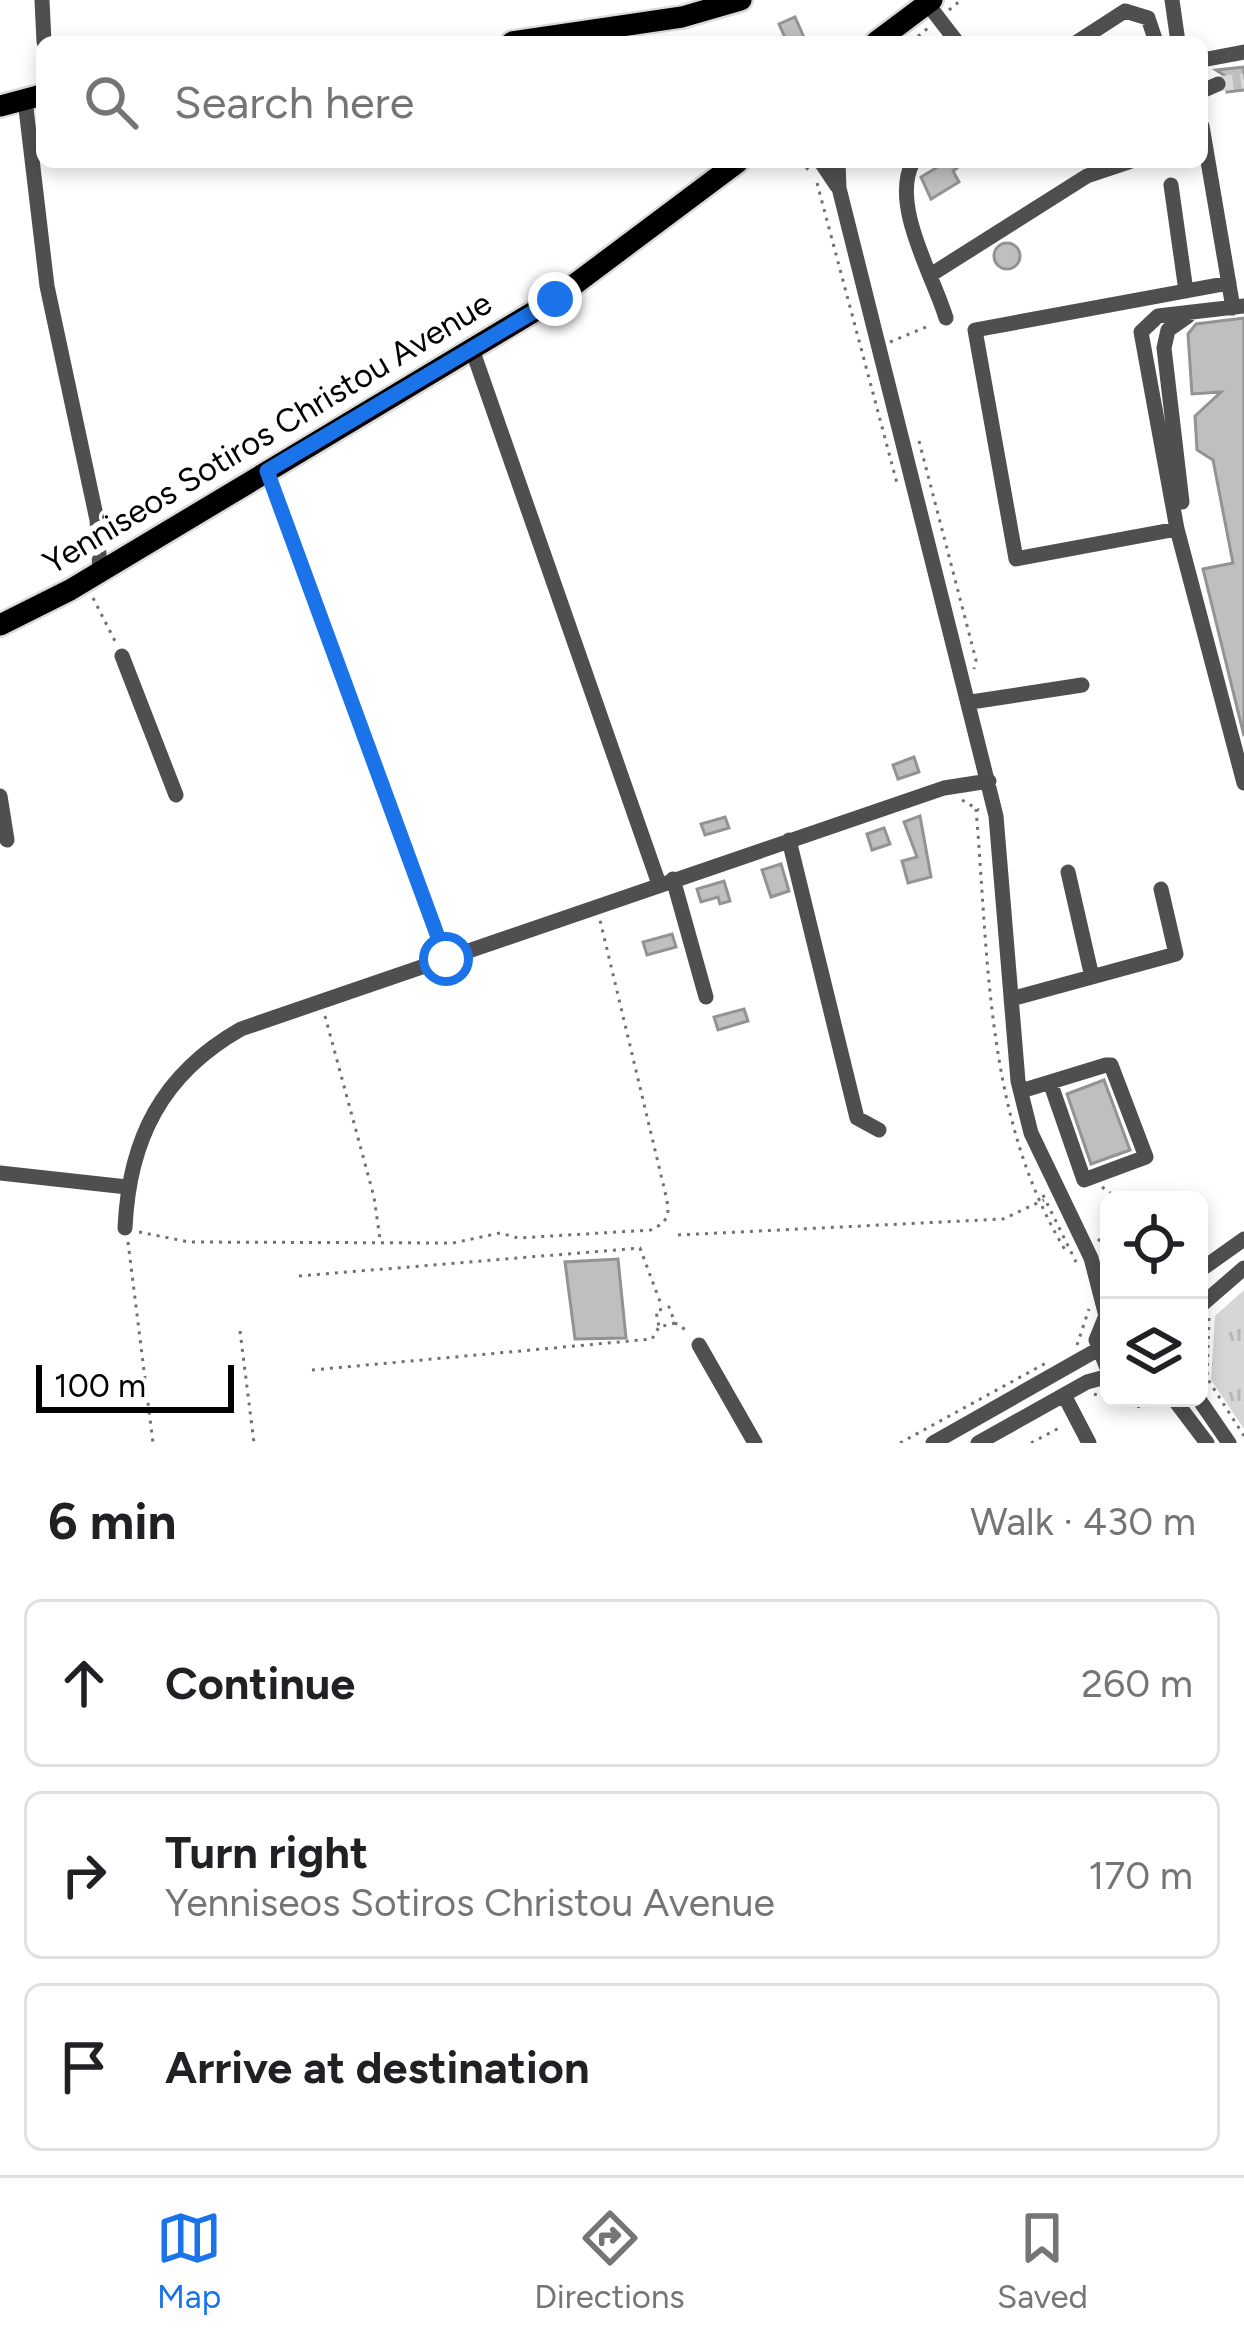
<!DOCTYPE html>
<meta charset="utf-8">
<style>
:root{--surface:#fff;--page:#f2f2f2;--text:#202124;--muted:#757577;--line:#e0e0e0;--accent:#1a73e8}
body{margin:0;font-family:Figtree,sans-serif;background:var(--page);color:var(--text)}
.controls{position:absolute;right:36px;bottom:36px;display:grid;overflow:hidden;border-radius:18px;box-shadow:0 6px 18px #0003}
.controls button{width:108px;height:108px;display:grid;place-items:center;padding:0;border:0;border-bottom:3px solid var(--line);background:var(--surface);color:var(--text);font:60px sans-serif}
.scale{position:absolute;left:36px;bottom:30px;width:198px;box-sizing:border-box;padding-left:12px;border:6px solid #000;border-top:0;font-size:33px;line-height:42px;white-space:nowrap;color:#000;-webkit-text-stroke:9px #fff;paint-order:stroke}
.stop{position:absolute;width:36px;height:36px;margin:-27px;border:9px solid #1a73e8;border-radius:50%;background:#fff}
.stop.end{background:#1a73e8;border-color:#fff;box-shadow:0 3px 12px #0008}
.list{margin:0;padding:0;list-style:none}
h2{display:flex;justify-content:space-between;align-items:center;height:156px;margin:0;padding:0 48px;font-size:51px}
h2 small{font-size:39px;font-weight:400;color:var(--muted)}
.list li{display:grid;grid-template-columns:78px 1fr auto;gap:36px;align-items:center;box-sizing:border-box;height:168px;margin:0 24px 24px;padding:0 24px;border:3px solid var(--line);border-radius:18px}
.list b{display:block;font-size:45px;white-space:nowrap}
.list p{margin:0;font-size:39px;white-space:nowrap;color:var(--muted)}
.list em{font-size:39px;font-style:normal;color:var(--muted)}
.icon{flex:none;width:66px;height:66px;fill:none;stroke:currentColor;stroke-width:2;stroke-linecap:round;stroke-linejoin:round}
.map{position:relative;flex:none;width:1244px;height:1443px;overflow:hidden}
.search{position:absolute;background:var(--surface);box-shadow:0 6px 18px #0003;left:36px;right:36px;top:36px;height:132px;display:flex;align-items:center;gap:30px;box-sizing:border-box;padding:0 42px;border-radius:18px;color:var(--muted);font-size:45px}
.sheet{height:732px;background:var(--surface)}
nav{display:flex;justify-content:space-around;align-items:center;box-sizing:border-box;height:168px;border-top:3px solid var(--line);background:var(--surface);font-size:33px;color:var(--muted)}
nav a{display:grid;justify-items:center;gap:6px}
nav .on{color:var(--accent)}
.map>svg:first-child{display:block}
.park{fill:url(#park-tufts)}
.building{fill:#bfbfbf;stroke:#939393;stroke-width:3}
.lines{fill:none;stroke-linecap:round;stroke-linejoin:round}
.minor-tunnel{stroke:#d9d9d9;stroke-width:15;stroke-dasharray:15 8;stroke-linecap:butt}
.major-casing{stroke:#dbdbdb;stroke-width:26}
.path{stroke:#717171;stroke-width:3;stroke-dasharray:3 6;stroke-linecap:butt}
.minor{stroke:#4f4f4f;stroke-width:15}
.major{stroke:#000;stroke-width:21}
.route{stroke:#1a73e8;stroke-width:15}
.labels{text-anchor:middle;stroke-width:12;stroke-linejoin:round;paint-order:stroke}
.street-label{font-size:33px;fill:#000;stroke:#fff}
</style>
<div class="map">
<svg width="1244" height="1443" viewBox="0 0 1244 1443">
<defs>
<pattern id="park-tufts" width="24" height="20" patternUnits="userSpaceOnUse" patternTransform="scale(3)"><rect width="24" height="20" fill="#d6d6d6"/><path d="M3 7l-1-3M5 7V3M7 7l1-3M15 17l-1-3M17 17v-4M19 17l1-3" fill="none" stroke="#b6b6b6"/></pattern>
</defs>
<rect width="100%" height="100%" fill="#fff"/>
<path class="park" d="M1244,1290V1429L1211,1380L1215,1316Z"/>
<path class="building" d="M795,17L806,42H787L779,24Z
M1244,67V90L1227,92L1228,78L1216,70Z
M946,162H965L953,171L959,182L931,199L921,177Z
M994 256a13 13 0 1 1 26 0a13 13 0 1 1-26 0Z
M1244,318V736L1203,569L1233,563L1213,460L1197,450L1195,416L1221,392L1192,394L1188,334L1196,324Z
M914,757L919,772L898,779L893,765Z
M920,816L931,877L908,883L902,861L917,857L904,822Z
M725,817L729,828L705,835L701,824Z
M884,828L890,844L872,850L867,834Z
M781,864L789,891L771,897L762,870Z
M724,881L730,901L720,904L718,897L701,902L697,889Z
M672,934L676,947L647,955L643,942Z
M744,1009L748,1021L718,1030L714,1017Z
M1104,1080L1130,1150L1091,1164L1067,1094Z
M618,1259L626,1338L575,1339L565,1262Z"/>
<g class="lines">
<path class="minor-tunnel" d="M1218,84L1244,81"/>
<defs>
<path id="major" d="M512,42L682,17L741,0
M876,42L932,0
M0,106L42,95
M0,625L70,590L555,299L738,162"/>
</defs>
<use href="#major" class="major-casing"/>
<path class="path" d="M949,10L961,0
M911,42L928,28
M759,162H760
M799,162L809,170
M817,183L898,487
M890,342L931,325
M919,441L976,660L974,669
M274,490L440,943
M93,598L116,643
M962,800L979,810
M976,809C989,960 985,1120 1067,1253
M325,1016L374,1197L380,1239
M1102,1187L1120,1200
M1043,1195L1076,1262
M139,1232L189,1242L453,1243L500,1233L518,1238L651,1230C669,1221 670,1215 666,1196L600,920
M678,1235L1003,1219L1044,1200
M1098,1239L1109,1250
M128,1242L153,1443
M299,1276L640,1248L662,1307
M1209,1318L1207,1378L1244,1436
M675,1323L659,1327L656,1311L669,1307L675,1323L689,1332
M240,1331L254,1443
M1077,1345L1089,1309
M312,1370L652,1339L659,1327
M1204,1387V1320
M1094,1394L1135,1407L1159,1404
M900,1443L1046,1363
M1031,1443L1061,1427"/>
<path class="minor" d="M42,0L44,42
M1172,0L1178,42
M930,7L957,42
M1077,42L1125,11L1148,18L1156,42
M1202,60L1244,52
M1202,91L1218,84
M25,100L47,286L97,520L100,572
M1202,126L1233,308
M821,162L837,186
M838,162L839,188L996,816L1018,1081L1031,1133L1091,1258L1105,1312
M913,162C890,204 933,275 946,318
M1171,185L1186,291
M932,274L1087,176L1129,162
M1244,306L1158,316L1141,332L1177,529L1244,783
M472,349L659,884
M1182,502L1164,348L1168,330L1188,316
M1177,529L1016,559L975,330L1229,283
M122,656L176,795
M971,702L1082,685
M0,796L7,840
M789,840L857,1118L879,1130
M1068,872L1092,977
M673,879L706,997
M1011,999L1176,954L1161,889
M1021,1091L1106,1065H1111L1146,1157L1084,1180L1050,1082
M0,1173L127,1187
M125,1228C129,1139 162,1074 241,1029L944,788L989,781
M1199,1271L1244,1239
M1199,1307L1244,1268
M1109,1308L1096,1340L1109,1373
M699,1345L755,1443
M1064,1395L1089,1443
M1173,1398L1207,1443
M1198,1398L1229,1443
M933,1443L1097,1350
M978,1443L1087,1382L1109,1376"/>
<use href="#major" class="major"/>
</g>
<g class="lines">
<path class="route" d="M446,959L267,471L555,299"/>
</g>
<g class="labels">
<g class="street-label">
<text transform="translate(267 432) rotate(-31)" y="12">Yenniseos Sotiros Christou Avenue</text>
</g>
</g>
</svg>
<div class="controls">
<button><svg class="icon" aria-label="locate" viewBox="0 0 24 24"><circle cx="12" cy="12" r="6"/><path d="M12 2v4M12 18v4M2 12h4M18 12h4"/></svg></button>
<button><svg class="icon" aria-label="layers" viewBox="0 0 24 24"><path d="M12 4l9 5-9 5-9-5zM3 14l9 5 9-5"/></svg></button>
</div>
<div class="scale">100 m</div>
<div class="stop" style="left:446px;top:959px"></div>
<div class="stop end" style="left:555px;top:299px"></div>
<div class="search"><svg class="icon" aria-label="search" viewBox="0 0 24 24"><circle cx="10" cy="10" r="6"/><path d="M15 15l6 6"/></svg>Search here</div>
</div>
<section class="sheet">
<h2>6 min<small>Walk · 430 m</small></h2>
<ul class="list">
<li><svg class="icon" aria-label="ahead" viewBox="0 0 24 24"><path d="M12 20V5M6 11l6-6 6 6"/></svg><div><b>Continue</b></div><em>260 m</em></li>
<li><svg class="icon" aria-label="right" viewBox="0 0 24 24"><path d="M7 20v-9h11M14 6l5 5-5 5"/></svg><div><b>Turn right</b><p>Yenniseos Sotiros Christou Avenue</p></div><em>170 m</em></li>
<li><svg class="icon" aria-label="arrive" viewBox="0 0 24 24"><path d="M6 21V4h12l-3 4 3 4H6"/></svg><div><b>Arrive at destination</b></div></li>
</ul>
</section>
<nav>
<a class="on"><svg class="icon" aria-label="map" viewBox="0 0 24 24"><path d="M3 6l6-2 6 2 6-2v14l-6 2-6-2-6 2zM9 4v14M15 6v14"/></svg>Map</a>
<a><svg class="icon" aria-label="directions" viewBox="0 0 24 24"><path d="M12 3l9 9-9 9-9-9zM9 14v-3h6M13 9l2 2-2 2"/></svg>Directions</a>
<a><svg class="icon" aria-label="saved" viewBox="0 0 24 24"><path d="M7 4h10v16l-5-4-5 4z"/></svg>Saved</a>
</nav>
